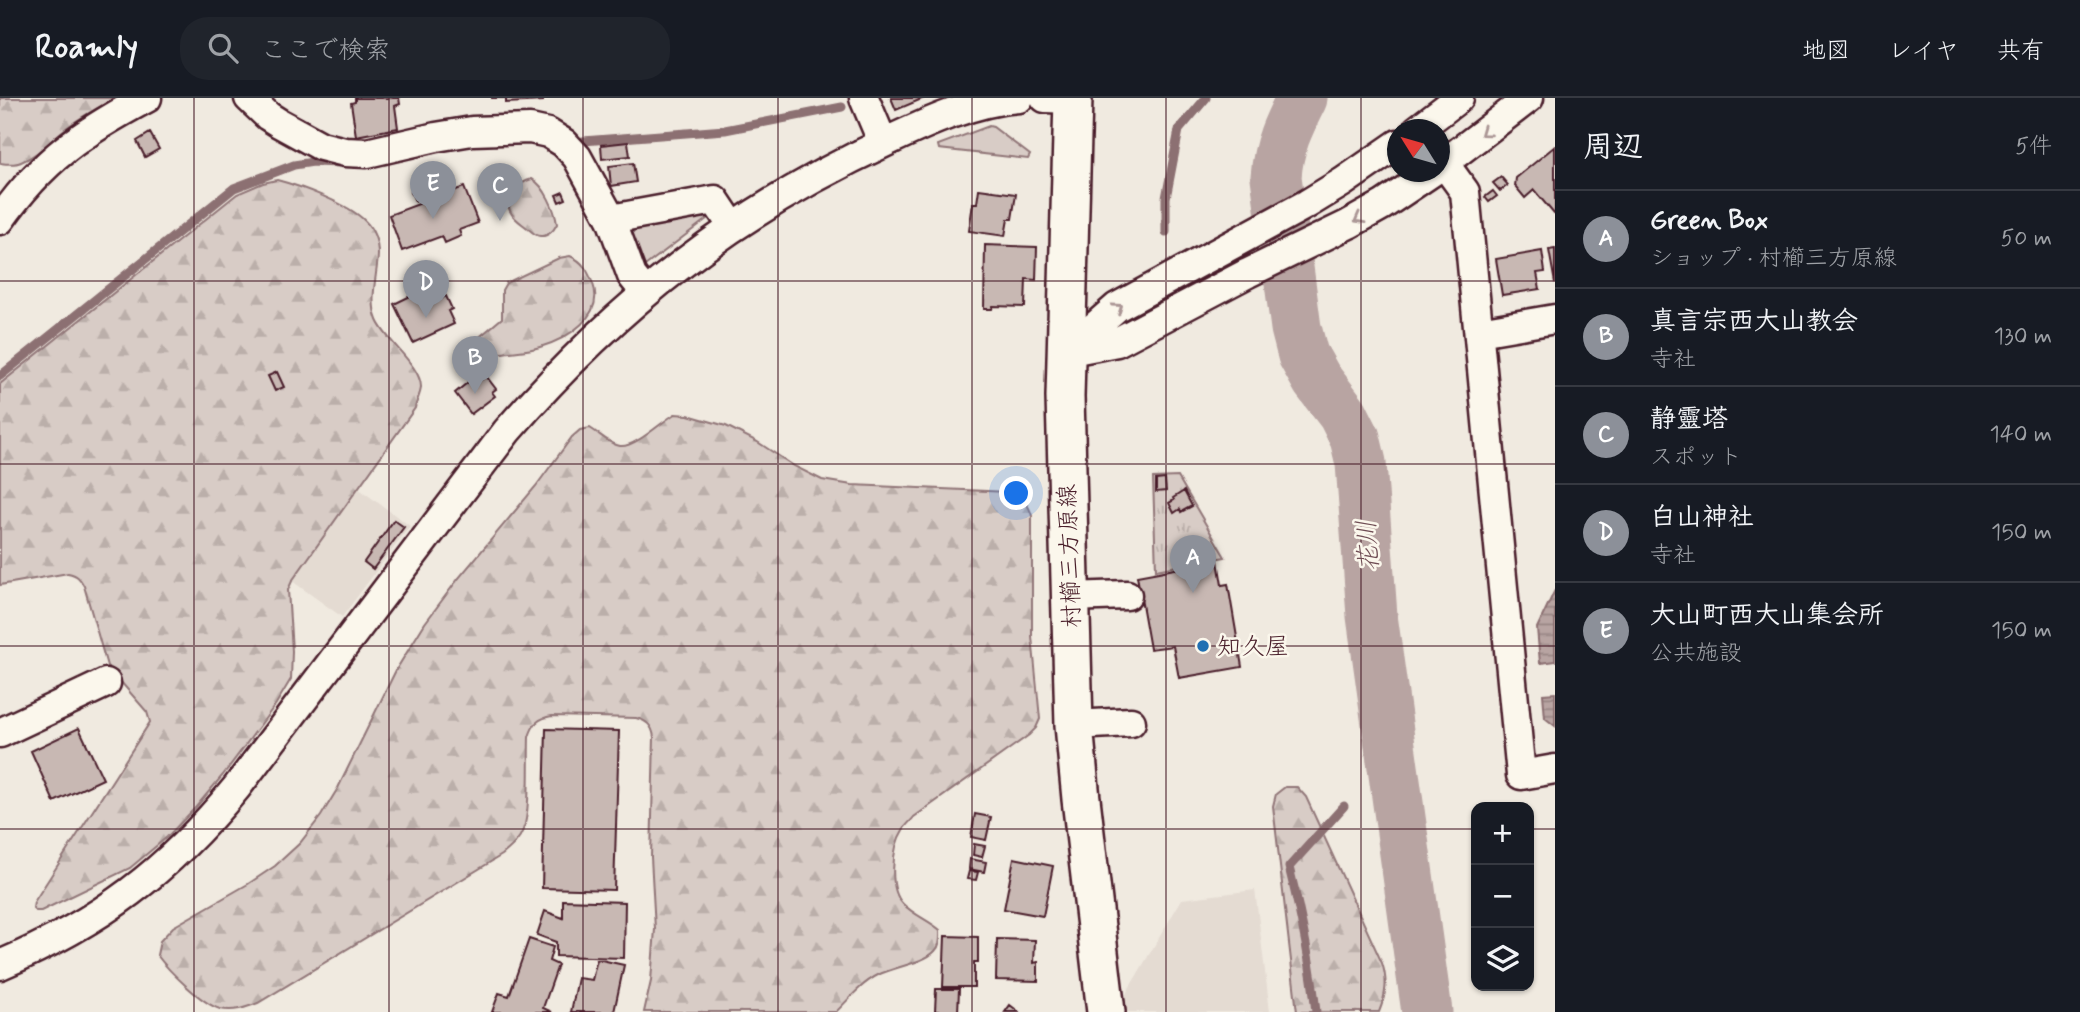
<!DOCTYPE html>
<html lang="ja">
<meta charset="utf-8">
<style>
:root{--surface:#171b24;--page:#20242c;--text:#f1f3f6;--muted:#9ea1a6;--line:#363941;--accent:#8c9099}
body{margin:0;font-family:Mynerve,"Klee One",sans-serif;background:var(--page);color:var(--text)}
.controls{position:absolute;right:21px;bottom:21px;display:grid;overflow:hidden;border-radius:14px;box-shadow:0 2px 5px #0004}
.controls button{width:63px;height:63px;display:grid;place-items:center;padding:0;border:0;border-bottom:2px solid var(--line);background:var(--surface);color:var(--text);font:35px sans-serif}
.compass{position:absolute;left:1387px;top:21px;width:63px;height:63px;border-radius:50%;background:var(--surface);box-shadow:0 2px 5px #0004;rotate:307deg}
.you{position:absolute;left:1017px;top:396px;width:24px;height:24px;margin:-18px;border:5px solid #fff;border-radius:50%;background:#1a73e8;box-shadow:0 0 0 10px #1a73e833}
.badge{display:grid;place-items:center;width:46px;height:46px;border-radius:50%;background:var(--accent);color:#fff;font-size:23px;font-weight:700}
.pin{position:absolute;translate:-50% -58px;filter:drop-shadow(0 2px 4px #0008)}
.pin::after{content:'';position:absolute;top:37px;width:24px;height:21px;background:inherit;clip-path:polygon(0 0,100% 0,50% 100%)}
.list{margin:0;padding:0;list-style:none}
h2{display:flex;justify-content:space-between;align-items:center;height:91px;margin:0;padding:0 28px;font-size:30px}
h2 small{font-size:23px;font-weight:400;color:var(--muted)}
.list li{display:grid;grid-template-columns:46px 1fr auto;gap:21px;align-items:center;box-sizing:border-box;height:98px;padding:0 28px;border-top:2px solid var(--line)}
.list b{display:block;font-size:26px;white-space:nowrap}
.list p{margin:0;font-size:23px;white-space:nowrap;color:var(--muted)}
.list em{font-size:23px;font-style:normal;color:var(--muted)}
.icon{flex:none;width:38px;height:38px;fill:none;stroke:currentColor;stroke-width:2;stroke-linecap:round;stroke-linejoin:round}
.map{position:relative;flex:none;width:1555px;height:914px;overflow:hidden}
header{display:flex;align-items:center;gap:42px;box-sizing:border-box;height:98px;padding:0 35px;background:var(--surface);border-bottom:2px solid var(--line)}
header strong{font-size:33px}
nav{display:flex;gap:38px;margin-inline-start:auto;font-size:24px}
.search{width:490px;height:63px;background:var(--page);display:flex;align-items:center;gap:18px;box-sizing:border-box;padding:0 24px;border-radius:28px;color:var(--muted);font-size:26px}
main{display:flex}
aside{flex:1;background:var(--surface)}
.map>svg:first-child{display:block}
.built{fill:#e4dbd2}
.grass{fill:#d8ccc6;stroke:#917678;stroke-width:2}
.forest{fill:url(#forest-firs);stroke:#917678;stroke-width:2}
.park{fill:url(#park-tufts);stroke:#917678;stroke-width:2}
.water{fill:url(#water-rules);stroke:#8c6f72;stroke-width:2}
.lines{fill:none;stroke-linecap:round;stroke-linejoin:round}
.stream{stroke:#8c6f72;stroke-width:9}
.river{stroke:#b8a4a2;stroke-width:51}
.building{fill:#c8b8b3;stroke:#4a1f2b;stroke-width:2}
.minor-casing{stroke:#4a1f2b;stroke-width:33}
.major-casing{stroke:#4a1f2b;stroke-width:42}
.minor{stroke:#fbf7ec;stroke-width:28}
.major{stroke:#fbf7ec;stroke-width:37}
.oneway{stroke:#ab9695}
.grid{fill:none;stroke:#4a1f2b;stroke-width:2;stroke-opacity:0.55}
.poi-dot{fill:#1f6fb2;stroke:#fbf7ec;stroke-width:2.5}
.labels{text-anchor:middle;stroke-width:5;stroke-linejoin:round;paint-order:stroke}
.street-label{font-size:24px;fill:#4a1f2b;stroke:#fbf7ec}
.poi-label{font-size:24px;fill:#4a1f2b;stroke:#fbf7ec;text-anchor:start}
.water-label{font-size:26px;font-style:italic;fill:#704e55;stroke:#fbf7ec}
</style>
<header>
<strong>Roamly</strong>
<div class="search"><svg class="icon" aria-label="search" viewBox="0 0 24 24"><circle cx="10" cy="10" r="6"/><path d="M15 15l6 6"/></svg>ここで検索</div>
<nav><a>地図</a><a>レイヤ</a><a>共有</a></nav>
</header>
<main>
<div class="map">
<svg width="1555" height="914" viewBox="0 0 1555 914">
<defs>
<pattern id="forest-firs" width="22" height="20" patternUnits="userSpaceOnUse" patternTransform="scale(1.75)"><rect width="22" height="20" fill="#d8ccc6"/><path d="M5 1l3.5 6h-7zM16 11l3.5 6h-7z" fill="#bbafaa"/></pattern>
<pattern id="park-tufts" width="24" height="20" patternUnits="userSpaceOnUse" patternTransform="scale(1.75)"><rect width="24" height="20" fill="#d8ccc6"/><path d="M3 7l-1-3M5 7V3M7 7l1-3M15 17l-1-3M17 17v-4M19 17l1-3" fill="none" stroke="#bbafaa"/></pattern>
<pattern id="water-rules" width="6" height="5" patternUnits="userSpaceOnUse" patternTransform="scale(1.75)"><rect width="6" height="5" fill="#b8a4a2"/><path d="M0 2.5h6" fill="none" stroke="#988584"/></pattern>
</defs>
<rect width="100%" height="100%" fill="#f0eae0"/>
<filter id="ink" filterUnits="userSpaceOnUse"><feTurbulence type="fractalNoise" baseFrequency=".0143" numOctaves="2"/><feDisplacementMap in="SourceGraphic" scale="14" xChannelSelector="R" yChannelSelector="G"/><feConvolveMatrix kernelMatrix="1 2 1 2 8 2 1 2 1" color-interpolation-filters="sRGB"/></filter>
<g filter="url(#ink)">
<path class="built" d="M358,390L410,428L342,519L292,483Z
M1255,792L1270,914H1125L1124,899L1182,801Z"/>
<path class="grass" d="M989,28L993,29L1030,57L1028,61L939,51L938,47Z
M705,115L708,120L641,171L628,135L632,128Z"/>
<path class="forest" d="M0,0H116C97,10 77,21 60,35C48,45 37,58 21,64C15,67 7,66 0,65Z
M532,81C545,88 555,112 557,126C554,132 548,139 540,138C535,138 530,132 526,129C521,125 513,120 510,113C503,99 520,84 532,81Z
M277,82C300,88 349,106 365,123C374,132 378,145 378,157C377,178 369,203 377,222C385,242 421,268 421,289C421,295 416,304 415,310L292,483L288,492L292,553L291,581L276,606L223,677L196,709L167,739L130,770L41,813H36L33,810L34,804L150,624L147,614L107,568L84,488C80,480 77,477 68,475L0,487V286L237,96L263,85Z
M570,158C583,163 588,173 593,186C605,218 567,241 540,249C528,253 515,253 502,255C491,257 480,260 470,259L467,252L469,248L502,220V192L506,185L559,160Z
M675,316L688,317L726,328L756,343L794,368L822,382L852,387L1009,394C1022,399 1028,404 1032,418V538L1040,621L1036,630L1029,637L914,719C911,723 906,727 903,732C892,749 888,791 903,806C914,817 928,822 940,832C940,839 941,847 935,853C924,865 894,869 878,877C862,885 849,901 836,914H644L651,883L655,831L651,759L654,639C652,627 647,623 636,620L552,618C538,620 533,626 529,639C528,661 531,714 523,732C519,743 510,750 502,757L258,905C245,910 234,914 220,911C202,906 168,872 157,857L160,843L173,829L248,786L275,768L300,745L321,718L338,690L396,572L425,525L458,481L536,388L572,339L580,332L590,330C600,336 609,346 620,348C635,350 661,324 675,316Z
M1285,689H1297L1306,699L1382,865C1388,883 1386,897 1379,914H1297L1273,708L1276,696Z"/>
<path class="park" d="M1178,379L1225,459L1156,472L1153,380Z"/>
<path class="water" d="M1555,492V563L1540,565L1537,530Z
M1555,595V628L1545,620L1543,596Z"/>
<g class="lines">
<path class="stream" d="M583,43L725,32L842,9
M1166,134V100L1179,32L1206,0
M0,278L234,90L294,67L313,64L341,65
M1316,914C1311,865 1301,817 1289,769L1344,708"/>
<path class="river" d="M1302,0C1288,28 1278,48 1276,79L1296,230L1303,257L1317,282L1343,316L1355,340L1361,365L1372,518L1427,914"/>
</g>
<path class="building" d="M355,0H399L400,6L395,8L398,30L356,38L351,5L355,4Z
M491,0H543V3L506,5V0Z
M891,0H924L896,12Z
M150,35L159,51L145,59L137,43Z
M628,44L630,58L602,61L601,47Z
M1555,48V115L1554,116L1534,92L1525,100L1515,88L1516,80Z
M633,65L636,84L611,88L609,68Z
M448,73L453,89L415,103L411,94L425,89L423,83Z
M1501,79L1508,87L1500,93L1493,85Z
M464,89L478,125L459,132L461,138L445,145L442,138L402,153L389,117Z
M979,91L1016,96L1012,121H1008L1005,138L969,133L973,105H977Z
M1493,93L1497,98L1489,104L1485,99Z
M563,94L566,101L559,104L556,97Z
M985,147L1037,149L1036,182L1026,181L1025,209L993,208L992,211H984Z
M1555,151V185L1549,152Z
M1542,153L1545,174L1537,175L1540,191L1502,197L1496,161Z
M435,186L442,200L446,198L452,211L448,213L454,226L413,245L394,206Z
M277,274L284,289L275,293L268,278Z
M478,276L482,281L486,278L496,291L492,294L495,298L471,316L455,295Z
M1165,381L1166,393L1156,394V382Z
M1184,393L1192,408L1181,414L1180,411L1174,415L1169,405L1174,402L1173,400Z
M394,422L404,429L373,471L364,464Z
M1218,463L1222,487L1228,486L1242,569L1179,580L1173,548L1150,551L1137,478Z
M79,630L103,681L54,704L31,653Z
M546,631L619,633L614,792L542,790Z
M975,716L991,719L986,742L971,739Z
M974,746L985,748L982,759L973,757Z
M1014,760L1053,768L1043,818L1004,811Z
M970,761L986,764L984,774L969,771Z
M969,773L978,774L976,782L967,781Z
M563,802L625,804L624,860L556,858V844L537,837L545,813L563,820Z
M945,838L978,839V864H974V889H943Z
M529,841L553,849L549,863L558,867L543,910L552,914H492L499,895L509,898Z
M997,841L1035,842L1034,865L1038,864V883L996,882Z
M597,861L624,867L614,914H571L578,880L592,882Z
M936,891H959L958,914L935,913Z
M1010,907L1019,914H1005Z"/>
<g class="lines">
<defs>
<path id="minor" d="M249,0L268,18L279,25L321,48L345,54L367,55L436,39L472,33L530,31L548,35L564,45L577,59L611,121L632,178L645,194
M864,0L883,45
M1045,0L1073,1
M1417,32L1459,0
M1444,65L1465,94L1521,677L1555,671
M1440,68L1529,0
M611,121L715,102L733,129
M0,122C43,61 83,34 147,0
M1479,234L1555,221
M1068,252L1117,209L1307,106L1343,84L1398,46
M1065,254L1117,244L1248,175L1349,126L1383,107L1432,74
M1070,499L1127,497
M1074,627L1131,624
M0,635L106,585
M0,867C101,824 167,774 237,689L507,333C618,205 734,114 888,43C928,24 974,3 1019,0"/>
<path id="major" d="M1073,0L1065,299L1074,627L1081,701L1106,914"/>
</defs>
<use href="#minor" class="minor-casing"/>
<use href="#major" class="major-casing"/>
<use href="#minor" class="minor"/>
<use href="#major" class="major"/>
</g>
<defs><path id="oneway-chevron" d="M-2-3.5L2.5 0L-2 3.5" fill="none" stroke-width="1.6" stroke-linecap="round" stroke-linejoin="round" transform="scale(1.75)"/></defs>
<g class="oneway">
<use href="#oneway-chevron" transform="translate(1485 34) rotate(144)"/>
<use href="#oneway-chevron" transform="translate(1359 121) rotate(151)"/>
<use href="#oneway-chevron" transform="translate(1118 210) rotate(-35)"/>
</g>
</g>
<path class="grid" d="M194,0V914M389,0V914M583,0V914M778,0V914M972,0V914M1166,0V914M1361,0V914M0,183H1555M0,366H1555M0,548H1555M0,731H1476M1529,731H1555"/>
<circle class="poi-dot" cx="1203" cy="548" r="7"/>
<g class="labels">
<g class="street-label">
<text transform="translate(1069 458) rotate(-92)" y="8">村櫛三方原線</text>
</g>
<g class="poi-label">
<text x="1217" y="556">知久屋</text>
</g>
<g class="water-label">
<text transform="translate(1367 448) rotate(-94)" y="9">花川</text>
</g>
</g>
</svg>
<div class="controls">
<button>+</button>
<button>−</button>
<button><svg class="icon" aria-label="layers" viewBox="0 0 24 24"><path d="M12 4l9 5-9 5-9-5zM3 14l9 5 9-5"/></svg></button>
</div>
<svg class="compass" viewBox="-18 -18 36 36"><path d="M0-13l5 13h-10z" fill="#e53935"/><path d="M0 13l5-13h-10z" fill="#9ea1a6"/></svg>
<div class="you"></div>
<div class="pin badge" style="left:1193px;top:495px">A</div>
<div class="pin badge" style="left:475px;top:296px">B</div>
<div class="pin badge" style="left:500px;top:123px">C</div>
<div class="pin badge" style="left:426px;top:220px">D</div>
<div class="pin badge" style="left:433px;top:121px">E</div>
</div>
<aside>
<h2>周辺<small>5件</small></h2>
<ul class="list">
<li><span class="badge">A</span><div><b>Green Box</b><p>ショップ · 村櫛三方原線</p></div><em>50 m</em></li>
<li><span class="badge">B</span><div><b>真言宗西大山教会</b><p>寺社</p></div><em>130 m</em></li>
<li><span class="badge">C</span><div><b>静靈塔</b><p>スポット</p></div><em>140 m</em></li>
<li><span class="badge">D</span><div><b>白山神社</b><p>寺社</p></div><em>150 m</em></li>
<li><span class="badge">E</span><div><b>大山町西大山集会所</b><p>公共施設</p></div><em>150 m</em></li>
</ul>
</aside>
</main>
